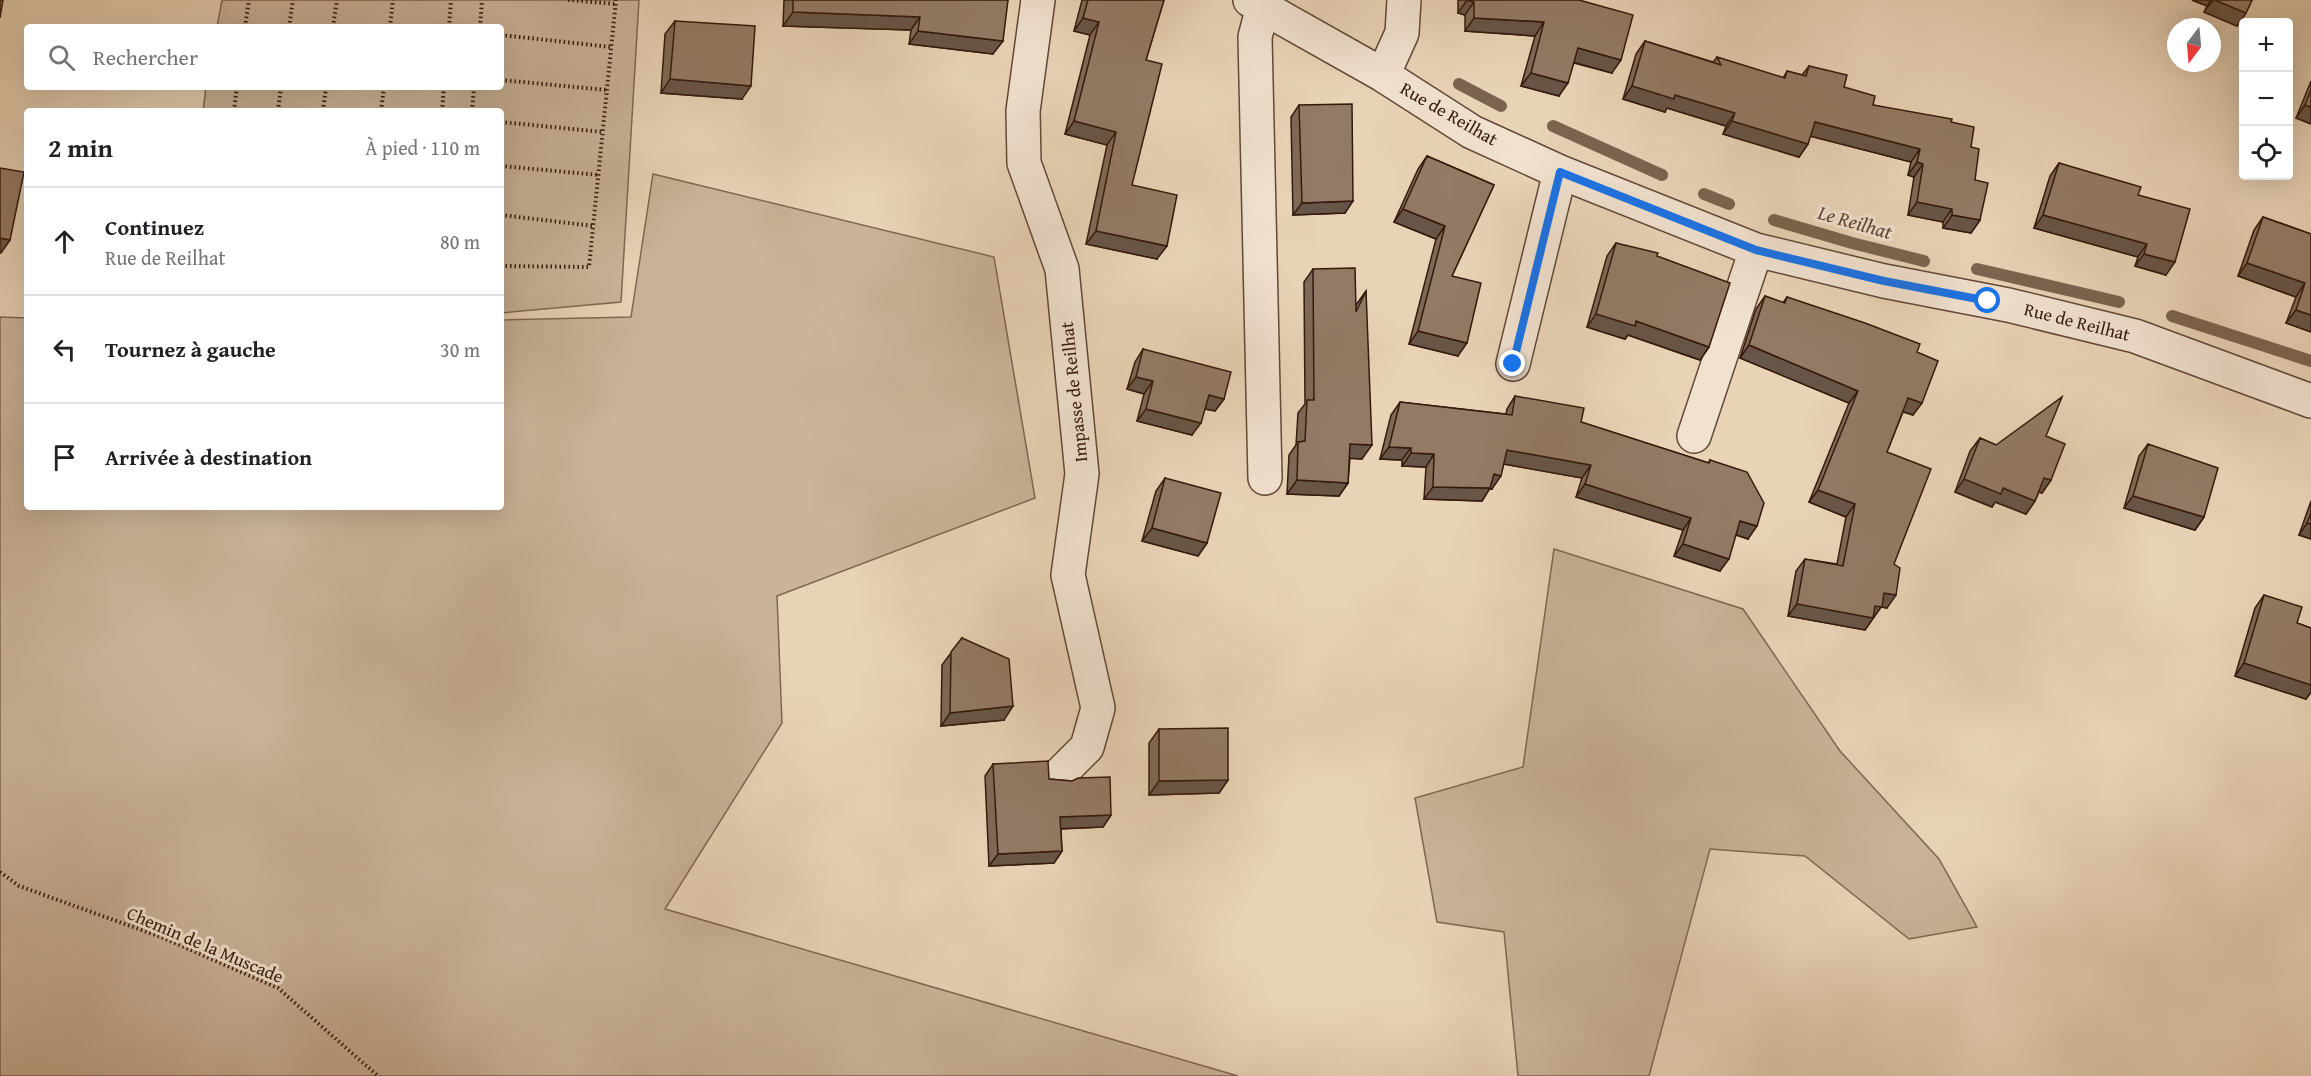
<!DOCTYPE html>
<html lang="fr">
<meta charset="utf-8">
<style>
:root{--surface:#fff;--page:#f6f6f6;--text:#202124;--muted:#757577;--line:#e0e0e0}
body{margin:0;font-family:"Gentium Book Plus",serif;background:var(--page);color:var(--text)}
.controls{position:absolute;right:18px;top:18px;display:grid;overflow:hidden;border-radius:6px;box-shadow:0 6px 24px #0002}
.controls button{width:54px;height:54px;display:grid;place-items:center;padding:0;border:0;border-bottom:2px solid var(--line);background:var(--surface);color:var(--text);font:30px sans-serif}
.compass{position:absolute;left:2167px;top:18px;width:54px;height:54px;border-radius:50%;background:var(--surface);box-shadow:0 6px 24px #0002;rotate:196deg}
.stop{position:absolute;width:18px;height:18px;margin:-14px;border:4px solid #1a73e8;border-radius:50%;background:#fff}
.stop.end{background:#1a73e8;border-color:#fff;box-shadow:0 2px 6px #0008}
.list{margin:0;padding:0;list-style:none}
h2{display:flex;justify-content:space-between;align-items:center;height:78px;margin:0;padding:0 24px;font-size:26px}
h2 small{font-size:20px;font-weight:400;color:var(--muted)}
.list li{display:grid;grid-template-columns:39px 1fr auto;gap:18px;align-items:center;box-sizing:border-box;height:108px;padding:0 24px;border-top:2px solid var(--line)}
.list b{display:block;font-size:22px;white-space:nowrap}
.list p{margin:0;font-size:20px;white-space:nowrap;color:var(--muted)}
.list em{font-size:20px;font-style:normal;color:var(--muted)}
.icon{flex:none;width:33px;height:33px;fill:none;stroke:currentColor;stroke-width:2;stroke-linecap:round;stroke-linejoin:round}
.map{position:relative;flex:none;width:2311px;height:1076px;overflow:hidden}
.search{position:absolute;background:var(--surface);box-shadow:0 6px 24px #0002;left:24px;top:24px;width:480px;height:66px;display:flex;align-items:center;gap:15px;box-sizing:border-box;padding:0 21px;border-radius:6px;color:var(--muted);font-size:22px}
.panel{position:absolute;background:var(--surface);box-shadow:0 6px 24px #0002;left:24px;top:108px;width:480px;height:402px;border-radius:6px}
.map>svg:first-child{display:block}
.green{fill:#cab39a;stroke:#806653;stroke-width:1.5}
.lines{fill:none;stroke-linecap:round;stroke-linejoin:round}
.stream{stroke:#7c6350;stroke-width:12}
.minor-casing{stroke:#624837;stroke-width:36}
.path{stroke:#35190c;stroke-width:4;stroke-dasharray:1.5 3;stroke-linecap:butt}
.minor{stroke:#f1e2d0;stroke-width:33}
.wall{fill:#7e6957;stroke:#35190c;stroke-width:1.5}
.shaded-wall{fill:#675547;stroke:#35190c;stroke-width:1.5}
.building{fill:#937a65;stroke:#35190c;stroke-width:1.5}
.route{stroke:#1a73e8;stroke-width:8}
.labels{text-anchor:middle;stroke-width:6;stroke-linejoin:round;paint-order:stroke}
.street-label{font-size:18px;fill:#35190c;stroke:#f1e2d0}
.water-label{font-size:20px;font-style:italic;fill:#5f4434;stroke:#f1e2d0}
</style>
<div class="map">
<svg width="2311" height="1076" viewBox="0 0 2311 1076">
<rect width="100%" height="100%" fill="#e9d3b7"/>
<filter id="stains"><feTurbulence type="fractalNoise" baseFrequency=".00333" numOctaves="4"/><feColorMatrix values="0 0 0 0 .2 0 0 0 0 .09 0 0 0 0 .02 0 0 0 .5 -.17"/></filter>
<radialGradient id="worn" r=".72"><stop offset=".6" stop-color="#630" stop-opacity="0"/><stop offset="1" stop-color="#630" stop-opacity=".3"/></radialGradient>
<path class="green" d="M222,0H639L621,302L501,313V111H203L206,87H501V27H217Z
M653,174L994,257L1035,498L777,596L782,723L665,909L1238,1076H0V317L27,318V507H501V320L631,317Z
M1554,549L1743,609L1840,751L1939,859L1977,927L1909,939L1805,856L1710,849L1649,1076H1518L1504,932L1437,922L1415,798L1523,767Z"/>
<g class="lines">
<path class="stream" d="M1459,84L1501,106
M1553,126L1662,175
M1704,194L1729,204
M1774,220L1852,243L1924,261
M1977,269L2119,302
M2172,316L2311,361"/>
<defs>
<path id="minor" d="M1038,0L1023,111L1024,163L1062,269L1082,474L1068,575L1098,708L1087,747L1059,775
M1250,0L1383,75L1472,132L1560,172L1756,250L1884,281L2008,305L2135,336L2311,401
M1263,6L1255,37L1265,478
M1383,75L1402,33L1404,0
M1513,364L1560,172
M1694,436L1756,250"/>
</defs>
<use href="#minor" class="minor-casing"/>
<path class="path" d="M568,0L616,4
M245,27L249,0
M289,27L293,0
M333,27L337,0
M390,27L393,0
M449,27L451,0
M480,27L482,0
M501,35L611,47
M501,80L607,90
M234,111L237,87
M278,111L281,87
M323,111L326,87
M381,111L384,87
M442,111L444,87
M472,111L474,87
M501,122L603,132
M501,166L599,175
M501,215L594,226
M501,266L589,267L616,0
M0,872L19,886L161,937L278,988L378,1076"/>
<use href="#minor" class="minor"/>
</g>
<path class="wall" d="M784,0H1008L993,54L909,44L911,30L783,26Z
M1082,0H1164L1146,60L1132,185L1157,259L1086,244L1107,145L1065,134L1090,35L1074,31Z
M1458,0H1579L1612,73L1574,63L1559,96L1521,86L1535,36L1465,31V15L1458,13Z
M2192,0H2252L2246,13L2237,26L2204,12L2207,6Z
M675,21L742,99L661,93L665,34Z
M1645,41L1713,62L1717,57L1783,78L1787,71L1802,75L1809,66L1873,105L1951,122L1971,147L1980,220L1971,233L1943,228V222L1908,215L1914,177L1908,175L1911,162L1810,136L1808,144L1799,157L1723,134L1726,126L1667,108L1665,112L1623,99L1636,54Z
M2311,81V124L2296,118Z
M1299,105L1345,213L1293,215L1291,117Z
M1427,156L1494,185L1452,276L1458,356L1409,344L1436,239L1394,222L1418,169Z
M2059,163L2138,195L2166,275L2135,266L2138,257L2034,228L2050,176Z
M2263,217L2311,234V332L2286,323L2296,297L2238,276L2254,230Z
M1616,243L1657,256L1709,347L1700,360L1628,335L1625,339L1587,327L1607,256Z
M1313,269L1356,305L1366,291L1362,459L1350,458L1348,483L1339,496L1287,494L1289,455L1296,445L1298,413L1305,404L1304,282Z
M1765,296L1783,303L1787,297L1917,352L1913,415L1903,412L1887,452L1894,564L1887,608L1881,607L1865,630L1788,616L1796,571L1805,559L1837,564L1846,517L1809,502L1849,403L1740,358L1756,309Z
M1143,349L1224,399L1215,411L1205,409L1192,435L1137,421L1144,394L1127,389L1135,362Z
M1515,396L1581,422L1708,463L1710,460L1748,539L1736,535L1720,571L1674,556L1683,530L1576,497L1582,478L1504,464L1492,489L1490,488L1482,501L1424,499L1426,467L1402,466V460L1380,459L1391,415L1400,402L1506,414L1507,409Z
M2046,436L2051,480L2042,493L2039,492L2035,501L2026,514L1995,502L1992,507L1955,492L1970,451L1980,438L1996,445Z
M2148,444L2204,517L2195,530L2124,508L2139,456Z
M1165,478L1207,543L1198,556L1142,541L1156,491Z
M2311,501V539L2299,535Z
M2264,595L2297,623L2311,628V692L2306,699L2235,676L2255,608Z
M962,638L1004,720L941,726L942,665Z
M1159,729L1228,780L1219,793L1149,795V743Z
M993,764L1049,779L1072,781L1111,815L1103,827L1061,829L1062,851L1054,863L989,866L985,776Z"/>
<path class="shaded-wall" d="M1467,0L1474,2L1465,15L1458,13Z
M2192,0H2211L2207,6Z
M2213,0H2215L2246,13L2237,26L2204,12Z
M793,12L920,17L911,30L783,26Z
M1083,18L1099,22L1090,35L1074,31Z
M1474,18L1544,22L1535,36L1465,31Z
M918,31L1003,41L993,54L909,44Z
M1578,48L1621,60L1612,73L1569,61Z
M1531,73L1568,83L1559,96L1521,86Z
M670,79L751,86L742,99L661,93Z
M1632,86L1675,95L1735,113L1726,126L1667,108L1665,112L1623,99Z
M2305,105L2311,107V124L2296,118Z
M1074,121L1116,132L1107,145L1065,134Z
M1732,121L1808,144L1799,157L1723,134Z
M1815,122L1920,149L1911,162L1806,135Z
M1917,162L1923,164L1914,177L1908,175Z
M1353,201L1345,213L1293,215L1302,203Z
M1917,202L1952,209L1943,222L1908,215Z
M1403,209L1445,226L1436,239L1394,222Z
M1952,215L1980,220L1971,233L1943,228Z
M2043,215L2147,244L2138,257L2034,228Z
M1096,231L1167,246L1157,259L1086,244Z
M0,238L10,240L1,253H0Z
M2144,254L2175,262L2166,275L2135,266Z
M2247,263L2305,283L2296,297L2238,276Z
M2296,310L2311,315V332L2286,323Z
M1596,314L1636,321L1709,347L1700,360L1628,335L1625,339L1587,327Z
M1418,331L1467,343L1458,356L1409,344Z
M1749,345L1858,391L1849,403L1740,358Z
M1136,377L1153,381L1144,394L1127,389Z
M1209,395L1224,399L1215,411L1200,408Z
M1908,398L1922,403L1913,415L1899,410Z
M1146,409L1201,423L1192,435L1137,421Z
M1350,444L1372,445L1362,459L1341,458Z
M1389,447L1411,448L1402,460L1380,459Z
M1507,450L1591,465L1582,478L1498,463Z
M1411,453L1434,454L1426,467L1402,466Z
M1494,474L1501,476L1492,489L1485,487Z
M2044,478L2051,480L2042,493L2035,491Z
M1964,479L2003,488L2035,501L2026,514L1995,502L1992,507L1955,492Z
M1297,480L1348,483L1339,496L1287,494Z
M1585,484L1691,518L1683,530L1576,497Z
M1433,487L1490,488L1482,501L1424,499Z
M1818,490L1855,504L1846,517L1809,502Z
M2133,496L2204,517L2195,530L2124,508Z
M1740,521L1757,526L1748,539L1731,533Z
M2307,523L2311,524V539L2299,535Z
M1152,528L1207,543L1198,556L1142,541Z
M1683,544L1729,559L1720,571L1674,556Z
M1884,593L1896,595L1887,608L1881,607L1865,630L1788,616L1797,604Z
M2244,663L2311,685V692L2306,699L2235,676Z
M1013,706L1004,720L941,726L950,713Z
M1228,780L1219,793L1149,795L1159,781Z
M1111,815L1103,827L1052,829L1060,817Z
M1062,851L1054,863L989,866L998,854Z"/>
<path class="building" d="M0,0H3L0,18Z
M793,0H1008L1003,41L918,31L920,17L793,12Z
M1088,0H1164L1146,60L1162,64L1132,185L1177,195L1167,246L1096,231L1116,132L1074,121L1099,22L1083,18Z
M1467,0H1579L1633,15L1621,60L1578,48L1568,83L1531,73L1544,22L1474,18V2Z
M2215,0H2252L2246,13Z
M675,21L755,26L751,86L670,79Z
M1645,41L1721,65L1717,57L1785,78L1787,71L1806,76L1809,66L1847,75L1844,87L1875,96L1873,105L1952,119L1951,122L1974,127L1971,147L1979,149L1975,180L1988,183L1980,220L1952,215V209L1917,202L1923,164L1917,162L1920,149L1815,122L1808,144L1732,121L1735,113L1675,95L1674,99L1632,86Z
M2311,90V107L2305,105Z
M1352,104L1353,201L1302,203L1299,105Z
M1427,156L1494,185L1452,276L1481,283L1467,343L1418,331L1445,226L1403,209Z
M2059,163L2141,187L2138,195L2190,209L2175,262L2144,254L2147,244L2043,215Z
M0,168L24,172L10,240L0,238Z
M2263,217L2311,234V315L2296,310L2305,283L2247,263Z
M1616,243L1658,253L1657,256L1730,283L1709,347L1636,321L1635,326L1596,314Z
M1355,268L1356,312L1366,291L1372,445L1350,444L1348,483L1297,480L1298,442L1305,441L1307,400H1314L1313,269Z
M1765,296L1785,303L1787,297L1865,323L1920,344L1917,352L1938,361L1922,403L1908,398L1887,452L1931,469L1894,564L1900,568L1896,595L1884,593L1882,607L1875,606L1873,618L1797,604L1805,559L1843,566L1855,504L1818,490L1858,391L1749,345Z
M1143,349L1231,372L1224,399L1209,395L1201,423L1146,409L1153,381L1136,377Z
M1515,396L1584,408L1581,422L1709,463L1710,460L1747,472L1764,503L1757,526L1740,521L1729,559L1683,544L1691,518L1585,484L1591,465L1507,450L1501,476L1494,474L1490,488L1433,487L1434,454L1411,453V448L1389,447L1400,402L1512,415Z
M2062,397L2046,436L2065,444L2051,480L2044,478L2035,501L2003,488L2001,494L1964,479L1980,438L1996,445Z
M2148,444L2218,468L2204,517L2133,496Z
M1165,478L1221,493L1207,543L1152,528Z
M2311,513V524L2307,523Z
M2264,595L2302,607L2297,623L2311,628V685L2244,663Z
M962,638L1009,659L1013,706L950,713L951,652Z
M1228,728V780L1159,781V729Z
M1048,761L1049,779L1072,781L1078,778L1110,777L1111,815L1060,817L1062,851L998,854L993,764Z"/>
<g class="lines">
<path class="route" d="M1513,364L1560,172L1756,250L1884,281L1988,301"/>
</g>
<g class="labels">
<g class="street-label">
<text transform="translate(1449 114) rotate(30)" y="6">Rue de Reilhat</text>
<text transform="translate(2077 322) rotate(14)" y="6">Rue de Reilhat</text>
<text transform="translate(1074 392) rotate(-96)" y="6">Impasse de Reilhat</text>
<text transform="translate(205 945) rotate(23)" y="6">Chemin de la Muscade</text>
</g>
<g class="water-label">
<text transform="translate(1855 222) rotate(16)" y="7">Le Reilhat</text>
</g>
</g>
<rect width="100%" height="100%" filter="url(#stains)"/>
<rect width="100%" height="100%" fill="url(#worn)"/>
</svg>
<div class="controls">
<button>+</button>
<button>−</button>
<button><svg class="icon" aria-label="locate" viewBox="0 0 24 24"><circle cx="12" cy="12" r="6"/><path d="M12 2v4M12 18v4M2 12h4M18 12h4"/></svg></button>
</div>
<svg class="compass" viewBox="-18 -18 36 36"><path d="M0-13l5 13h-10z" fill="#e53935"/><path d="M0 13l5-13h-10z" fill="#757577"/></svg>
<div class="stop" style="left:1988px;top:301px"></div>
<div class="stop end" style="left:1513px;top:364px"></div>
<div class="search"><svg class="icon" aria-label="search" viewBox="0 0 24 24"><circle cx="10" cy="10" r="6"/><path d="M15 15l6 6"/></svg>Rechercher</div>
<section class="panel">
<h2>2 min<small>À pied · 110 m</small></h2>
<ul class="list">
<li><svg class="icon" aria-label="ahead" viewBox="0 0 24 24"><path d="M12 20V5M6 11l6-6 6 6"/></svg><div><b>Continuez</b><p>Rue de Reilhat</p></div><em>80 m</em></li>
<li><svg class="icon" aria-label="left" viewBox="0 0 24 24"><path d="M17 20v-9H6M10 6l-5 5 5 5"/></svg><div><b>Tournez à gauche</b></div><em>30 m</em></li>
<li><svg class="icon" aria-label="arrive" viewBox="0 0 24 24"><path d="M6 21V4h12l-3 4 3 4H6"/></svg><div><b>Arrivée à destination</b></div></li>
</ul>
</section>
</div>
